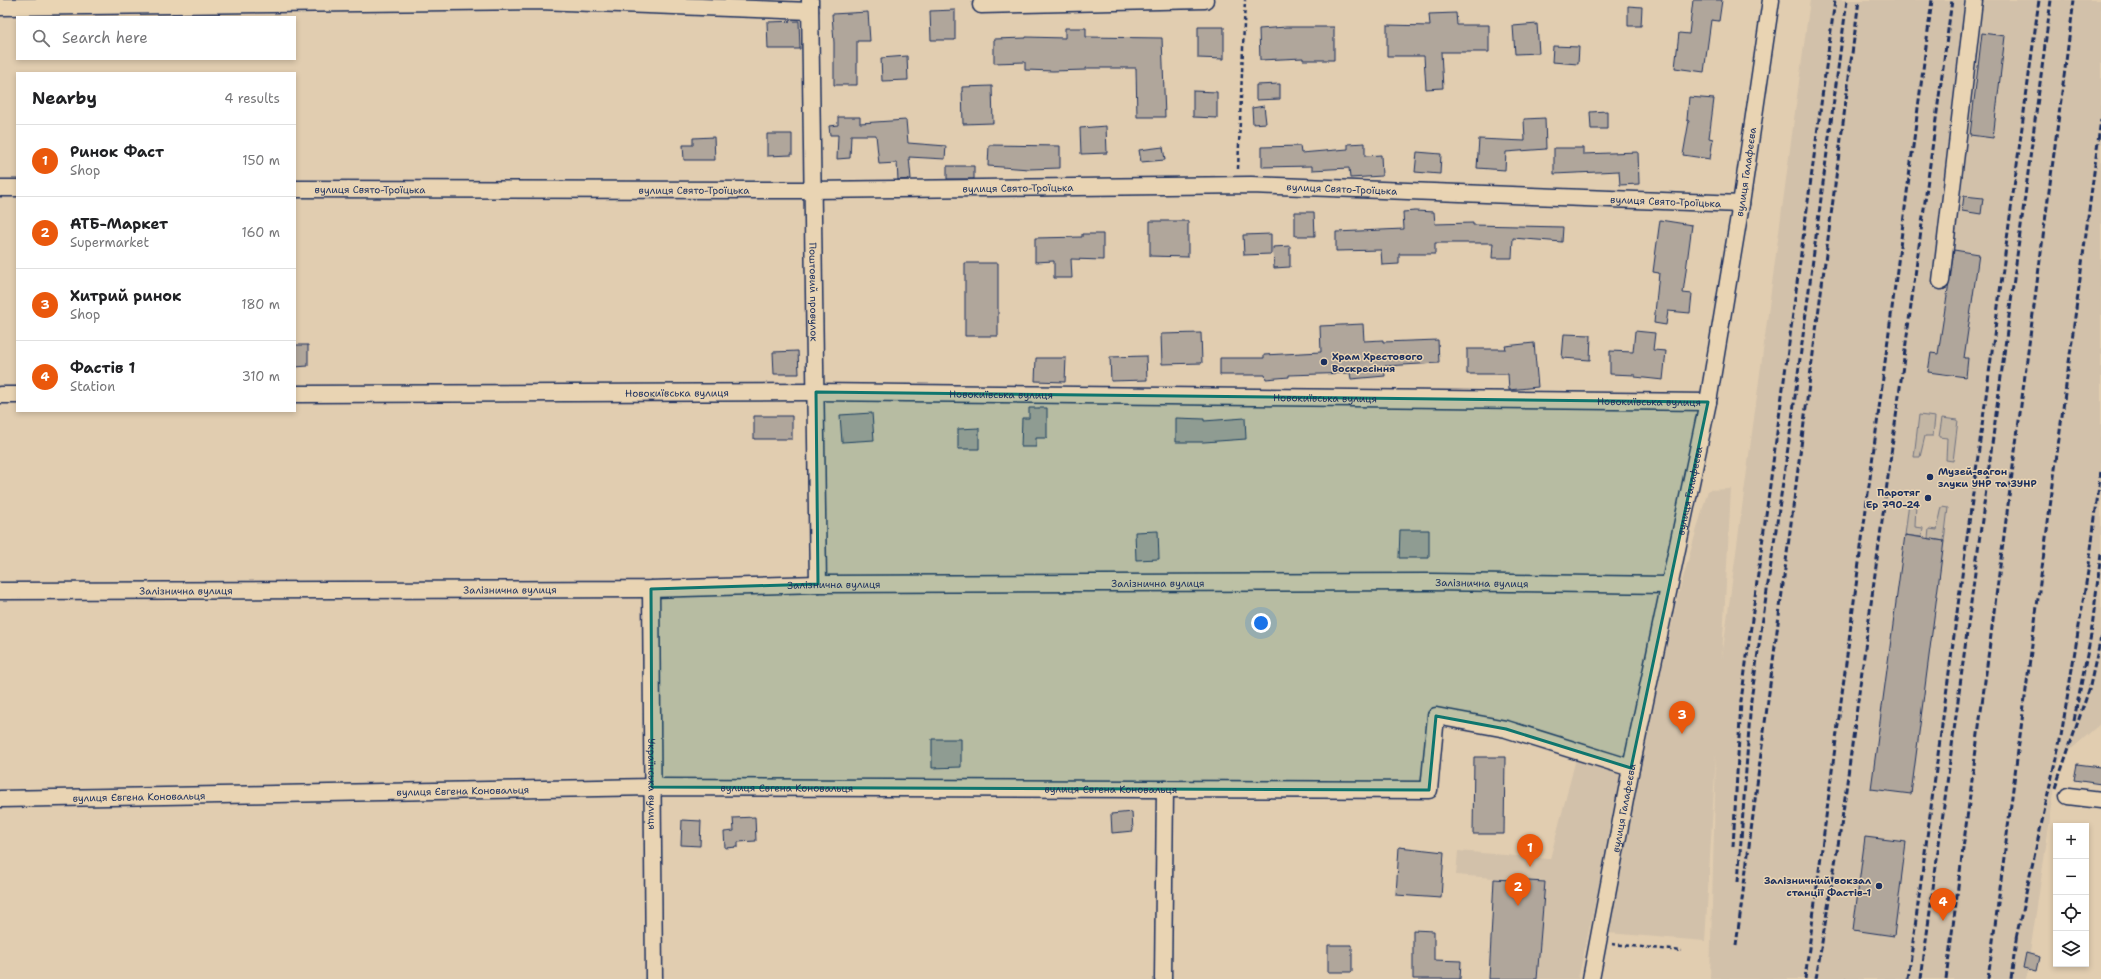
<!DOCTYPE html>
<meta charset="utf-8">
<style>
:root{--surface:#fff;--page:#f6f6f6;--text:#202124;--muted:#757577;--line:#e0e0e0;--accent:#ea580c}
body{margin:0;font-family:"Shantell Sans",sans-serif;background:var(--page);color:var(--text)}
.controls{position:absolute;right:12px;bottom:12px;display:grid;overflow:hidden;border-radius:0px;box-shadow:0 2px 6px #0003}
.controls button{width:36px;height:36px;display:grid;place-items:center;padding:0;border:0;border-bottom:1px solid var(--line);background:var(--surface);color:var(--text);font:20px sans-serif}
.you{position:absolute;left:1261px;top:623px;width:14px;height:14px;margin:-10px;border:3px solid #fff;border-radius:50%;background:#1a73e8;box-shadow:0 0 0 6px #1a73e833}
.badge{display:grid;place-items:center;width:26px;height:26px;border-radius:50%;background:var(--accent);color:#fff;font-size:13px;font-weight:700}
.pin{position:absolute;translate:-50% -33px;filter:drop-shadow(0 1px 2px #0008)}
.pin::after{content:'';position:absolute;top:21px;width:14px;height:12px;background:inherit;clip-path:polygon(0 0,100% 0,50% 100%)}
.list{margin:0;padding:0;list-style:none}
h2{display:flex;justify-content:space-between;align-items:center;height:52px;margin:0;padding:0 16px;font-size:17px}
h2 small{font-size:13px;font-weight:400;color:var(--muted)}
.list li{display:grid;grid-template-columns:26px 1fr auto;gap:12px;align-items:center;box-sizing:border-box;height:72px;padding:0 16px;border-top:1px solid var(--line)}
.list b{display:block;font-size:15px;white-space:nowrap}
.list p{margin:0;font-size:13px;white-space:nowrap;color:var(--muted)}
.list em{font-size:13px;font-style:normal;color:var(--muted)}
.icon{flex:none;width:22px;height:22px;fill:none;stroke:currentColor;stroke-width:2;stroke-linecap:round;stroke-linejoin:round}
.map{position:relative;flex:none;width:2101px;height:979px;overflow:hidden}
.search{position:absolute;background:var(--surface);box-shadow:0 2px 6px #0003;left:16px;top:16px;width:280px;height:44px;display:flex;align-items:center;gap:10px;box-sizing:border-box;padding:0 14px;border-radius:0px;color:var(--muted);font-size:15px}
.panel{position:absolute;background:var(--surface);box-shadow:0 2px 6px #0003;left:16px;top:72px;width:280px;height:340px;border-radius:0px}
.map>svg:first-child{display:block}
.built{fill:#d2c1aa}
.green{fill:#c3b6a4;stroke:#6f7281}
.building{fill:#b0a69b;stroke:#1b2f5e}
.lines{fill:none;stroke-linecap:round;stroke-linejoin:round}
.minor-casing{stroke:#1b2f5e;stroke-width:19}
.path{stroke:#1b2f5e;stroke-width:2.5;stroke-dasharray:4 3;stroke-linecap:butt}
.minor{stroke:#e9d4b3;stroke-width:16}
.rail{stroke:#1b2f5e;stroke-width:3;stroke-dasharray:6 3;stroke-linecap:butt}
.marked{fill:#0f766e;fill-opacity:0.2;stroke:#0f766e;stroke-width:3;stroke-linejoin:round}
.poi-dot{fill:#1b2f5e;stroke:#e9d4b3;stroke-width:1.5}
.labels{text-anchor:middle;stroke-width:3;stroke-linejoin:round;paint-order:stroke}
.street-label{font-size:10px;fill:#1b2f5e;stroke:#e9d4b3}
.poi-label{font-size:10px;font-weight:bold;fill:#1b2f5e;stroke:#e9d4b3;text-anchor:start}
</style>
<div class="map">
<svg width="2101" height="979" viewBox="0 0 2101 979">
<rect width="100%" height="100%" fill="#e1cdb0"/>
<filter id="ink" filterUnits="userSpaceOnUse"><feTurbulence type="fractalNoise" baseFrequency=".025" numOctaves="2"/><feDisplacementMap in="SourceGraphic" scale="8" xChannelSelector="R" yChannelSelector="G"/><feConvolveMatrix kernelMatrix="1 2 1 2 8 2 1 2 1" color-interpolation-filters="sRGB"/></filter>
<g filter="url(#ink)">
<path class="built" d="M1810,0H2101V723L2059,760L2026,979H1710L1716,754L1705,941L1608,933L1615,876L1679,592L1708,490L1731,489L1722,657Z
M1578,751L1626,767L1578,979H1537L1545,882L1456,875L1458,851L1550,859Z"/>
<path class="green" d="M1919,415L1935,417L1933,436H1925L1920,457H1914Z
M1942,418L1958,420L1953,461L1946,460L1947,438L1939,437Z
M1909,502L1916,503L1915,527L1923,528L1922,537L1905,535Z
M1942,507L1948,508L1944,541L1928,538L1929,529L1937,530Z"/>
<path class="building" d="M1693,0H1722L1719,21L1711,20L1704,72L1675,68L1679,33L1689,34Z
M1628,6L1642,7L1641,26H1628Z
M955,10V40H931L930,11Z
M868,12L870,41H857V85H834V43L832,14Z
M1456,13L1457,25H1489V52H1441L1443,88L1426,89L1424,56H1387V25L1430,26L1429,14Z
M799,21L800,49H768L767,22Z
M1537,24L1539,53L1515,54L1513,26Z
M1198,27H1224V59L1198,58Z
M1286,27H1334V60H1303V58L1260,60L1259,29Z
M1065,28H1086V37L1162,38L1165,117H1137L1136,68H1086V70L1053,71L1025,70V62L994,63V39L1026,38V37L1065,38Z
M1982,33L2005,36L1993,138L1970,135Z
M1553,46L1579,47L1578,64L1552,62Z
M907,56L908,80L882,81L881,58Z
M1280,84V99L1256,100V85Z
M992,86L993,123L963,124L962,87Z
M1193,91L1217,92V118L1193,117Z
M1689,97L1714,99L1709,138L1713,139L1710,159L1683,155L1689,121L1687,120Z
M1264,106L1266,123L1253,124L1252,108Z
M1607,111V129H1591L1590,112Z
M838,117H860V123L906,120L908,143L946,146L945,159L909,157L911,179L898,180L897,163L879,164L876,135H851L850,158L837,159L838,135H830L829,126L838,125Z
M1545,118L1546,149L1506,152L1505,170L1477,168L1479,139L1525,141L1524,119Z
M1106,126L1107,153L1081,154L1080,128Z
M767,134H792V155L767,156Z
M714,137L715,160H684L683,145H693V138Z
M1365,143V156L1381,155L1382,176L1350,178L1349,168L1312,170V166L1262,167V147L1300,146L1301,153L1348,149V144Z
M989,145L1060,146V168L1029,169L988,166Z
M1163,147L1165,160L1141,162L1139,150Z
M1554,148H1583V154L1638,152L1639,184L1620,185L1619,171L1554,174Z
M1417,152L1441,154L1440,174L1415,172Z
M947,166H974V179H947Z
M1964,196L1983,198L1981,214L1962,211Z
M1415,211L1434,212L1435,224L1473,223V225L1563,227L1562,242L1513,238L1512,258H1492L1493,243H1435V254H1399V264L1382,265L1381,250L1336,251V232L1404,229L1403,212Z
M1295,212H1314L1315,236H1295Z
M1660,220L1692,225L1683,293L1692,294L1690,313L1668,311L1666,325L1654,323L1659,273L1653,272Z
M1150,221H1188V257L1150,256Z
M1082,234H1103V260L1071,259L1072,278H1054V261L1035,262V238L1082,237Z
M1271,234V254L1244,255L1243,235Z
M1290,246V267L1274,268L1273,247Z
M1954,250L1979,254L1964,358H1968L1966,377L1928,372L1931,353L1938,354Z
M965,263H998V336H965Z
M1363,324L1364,341L1383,340V342L1438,340L1439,363L1384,366L1385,376L1351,379L1350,373L1289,375V377L1266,379L1265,375H1220V358H1264V355L1321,352L1320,326Z
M1635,331L1655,333L1653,350L1666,351L1663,380L1635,377V375L1610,374V351L1633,352Z
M1201,333L1202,363L1162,364L1161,334Z
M1564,334L1591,335L1590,360L1562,358Z
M1534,343L1538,387L1509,390L1508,374H1467V349H1506L1505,346Z
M295,345H308V366L295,367Z
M798,351L799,374H774L773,352Z
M1146,356L1147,380L1111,381L1110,357Z
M1036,358H1066L1065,382L1035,381Z
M1029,408H1047V438H1036V447H1021L1022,418H1029Z
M872,413L874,440L842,442L840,415Z
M754,416H792V439H754Z
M1176,418L1204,419V421L1245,418L1246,439L1204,442H1176Z
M979,428V449H958V429Z
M1400,530H1429V558H1399Z
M1158,531L1159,559L1136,560L1135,532Z
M1905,535L1944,541L1911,794L1871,789Z
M932,739H961V767L932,768Z
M1474,757H1505L1504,834H1473Z
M2077,764L2101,767V784L2074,780Z
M1132,812L1133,831L1112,833L1111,814Z
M755,817L756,841L738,842V847L725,848L724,832L734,831L733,818Z
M682,820L701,821L700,846L681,845Z
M1865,837L1906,842L1894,936L1853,930Z
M1399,847L1444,852L1441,898L1396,895Z
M1494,879L1545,882L1537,979H1489Z
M1413,930L1434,931V960L1461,961L1460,979H1413Z
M1328,945H1352V972H1328Z
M2026,953L2040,957L2037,971L2023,968Z"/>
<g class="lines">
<defs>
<g id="minor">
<path id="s1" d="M810,0L818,584"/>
<path d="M981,5L1205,0"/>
<path d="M0,7L539,1L810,11"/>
<path d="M0,188H17"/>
<path id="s2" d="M295,189L811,190L1251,185L1741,204"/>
<path d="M1941,281L1974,0"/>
<path id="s3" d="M295,394L816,392L1708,402"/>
<path d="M0,395H17"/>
<path id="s4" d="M651,589L654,979"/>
<path id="s5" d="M0,591L651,589L818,584L1431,582L1668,585"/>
<path d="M2068,796L2101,800"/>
<path id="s6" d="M0,799L652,787L1429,790L1436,716L1506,729L1631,768"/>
<path d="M1163,979L1165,789"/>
<path id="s7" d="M1591,979L1631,768L1708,402L1741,204L1771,0"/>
</g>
</defs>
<use href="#minor" class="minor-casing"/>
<path class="path" d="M1238,169L1245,0
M1612,944L1682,951
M1845,979H1846"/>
<use href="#minor" class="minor"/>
<path class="rail" d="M2074,720L2091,635L2101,554
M2055,788L2089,690L2101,637
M1733,847L1741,701L1835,0
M1738,882L1751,700L1791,427L1847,0
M2016,938L2061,736L2089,565L2101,470
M1736,946L1859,0
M1805,979L1932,0
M1816,979L1841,827L1952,0
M1908,979L2039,0
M1921,979L2051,0
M1946,979L2074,0
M1988,979L2101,119
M2011,979L2017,933"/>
</g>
</g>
<path class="marked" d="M816,392L1708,402L1631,768L1506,729L1436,716L1429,790L652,787L651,589L818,584Z"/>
<g class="poi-dot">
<circle cx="1324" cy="362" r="4"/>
<circle cx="1930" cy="477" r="4"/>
<circle cx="1928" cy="498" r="4"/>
<circle cx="1879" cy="886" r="4"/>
</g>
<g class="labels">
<g class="street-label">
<text dy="4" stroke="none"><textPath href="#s7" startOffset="822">вулиця Галафеєва</textPath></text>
<text dy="4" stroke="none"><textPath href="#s2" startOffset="723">вулиця Свято-Троїцька</textPath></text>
<text dy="4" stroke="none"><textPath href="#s2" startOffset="75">вулиця Свято-Троїцька</textPath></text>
<text dy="4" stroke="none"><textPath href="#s2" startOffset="1047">вулиця Свято-Троїцька</textPath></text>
<text dy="4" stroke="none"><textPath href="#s2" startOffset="399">вулиця Свято-Троїцька</textPath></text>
<text dy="4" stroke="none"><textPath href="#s2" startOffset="1371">вулиця Свято-Троїцька</textPath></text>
<text dy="4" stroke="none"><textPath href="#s1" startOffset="292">Поштовий провулок</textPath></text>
<text dy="4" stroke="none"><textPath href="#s3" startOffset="382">Новокиївська вулиця</textPath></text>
<text dy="4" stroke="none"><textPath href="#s3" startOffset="706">Новокиївська вулиця</textPath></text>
<text dy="4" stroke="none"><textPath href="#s3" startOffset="1030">Новокиївська вулиця</textPath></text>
<text dy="4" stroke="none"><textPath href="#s3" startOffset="1354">Новокиївська вулиця</textPath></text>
<text dy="4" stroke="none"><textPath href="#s7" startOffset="498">вулиця Галафеєва</textPath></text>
<text dy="4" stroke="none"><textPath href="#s5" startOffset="1158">Залізнична вулиця</textPath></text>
<text dy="4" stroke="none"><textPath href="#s5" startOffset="1482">Залізнична вулиця</textPath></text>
<text dy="4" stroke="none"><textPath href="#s5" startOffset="834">Залізнична вулиця</textPath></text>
<text dy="4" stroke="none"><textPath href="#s5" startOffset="510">Залізнична вулиця</textPath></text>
<text dy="4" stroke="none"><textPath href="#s5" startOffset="186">Залізнична вулиця</textPath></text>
<text dy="4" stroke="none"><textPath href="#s4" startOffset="195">Українська вулиця</textPath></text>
<text dy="4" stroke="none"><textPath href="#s6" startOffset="787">вулиця Євгена Коновальця</textPath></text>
<text dy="4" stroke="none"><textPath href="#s6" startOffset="1111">вулиця Євгена Коновальця</textPath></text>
<text dy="4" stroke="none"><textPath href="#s6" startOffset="463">вулиця Євгена Коновальця</textPath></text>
<text dy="4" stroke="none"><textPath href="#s6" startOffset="139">вулиця Євгена Коновальця</textPath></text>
<text dy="4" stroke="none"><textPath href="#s7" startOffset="174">вулиця Галафеєва</textPath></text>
</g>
<g class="poi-label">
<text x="1332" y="360">Храм Хрестового<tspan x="1332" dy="12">Воскресіння</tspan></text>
<text x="1938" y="475">Музей-вагон<tspan x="1938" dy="12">злуки УНР та ЗУНР</tspan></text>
<text x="1920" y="496" text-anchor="end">Паротяг<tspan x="1920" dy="12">Ер 790-24</tspan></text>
<text x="1871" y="884" text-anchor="end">Залізничний вокзал<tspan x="1871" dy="12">станції Фастів-1</tspan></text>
</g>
</g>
</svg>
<div class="controls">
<button>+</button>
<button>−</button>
<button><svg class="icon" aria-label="locate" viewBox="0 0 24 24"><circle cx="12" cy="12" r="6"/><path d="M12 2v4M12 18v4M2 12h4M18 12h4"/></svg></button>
<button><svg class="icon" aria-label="layers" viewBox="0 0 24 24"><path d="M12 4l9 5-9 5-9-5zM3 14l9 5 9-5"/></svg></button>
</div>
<div class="you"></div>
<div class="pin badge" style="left:1530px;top:867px">1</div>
<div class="pin badge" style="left:1518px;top:906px">2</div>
<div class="pin badge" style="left:1682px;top:734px">3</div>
<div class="pin badge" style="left:1943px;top:921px">4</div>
<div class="search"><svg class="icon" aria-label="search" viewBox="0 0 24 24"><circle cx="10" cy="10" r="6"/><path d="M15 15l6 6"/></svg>Search here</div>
<section class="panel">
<h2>Nearby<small>4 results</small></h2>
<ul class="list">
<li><span class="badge">1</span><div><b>Ринок Фаст</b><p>Shop</p></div><em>150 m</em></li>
<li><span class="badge">2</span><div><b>АТБ-Маркет</b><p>Supermarket</p></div><em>160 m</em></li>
<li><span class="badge">3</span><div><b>Хитрий ринок</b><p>Shop</p></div><em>180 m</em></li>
<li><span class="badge">4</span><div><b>Фастів 1</b><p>Station</p></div><em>310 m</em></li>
</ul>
</section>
</div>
